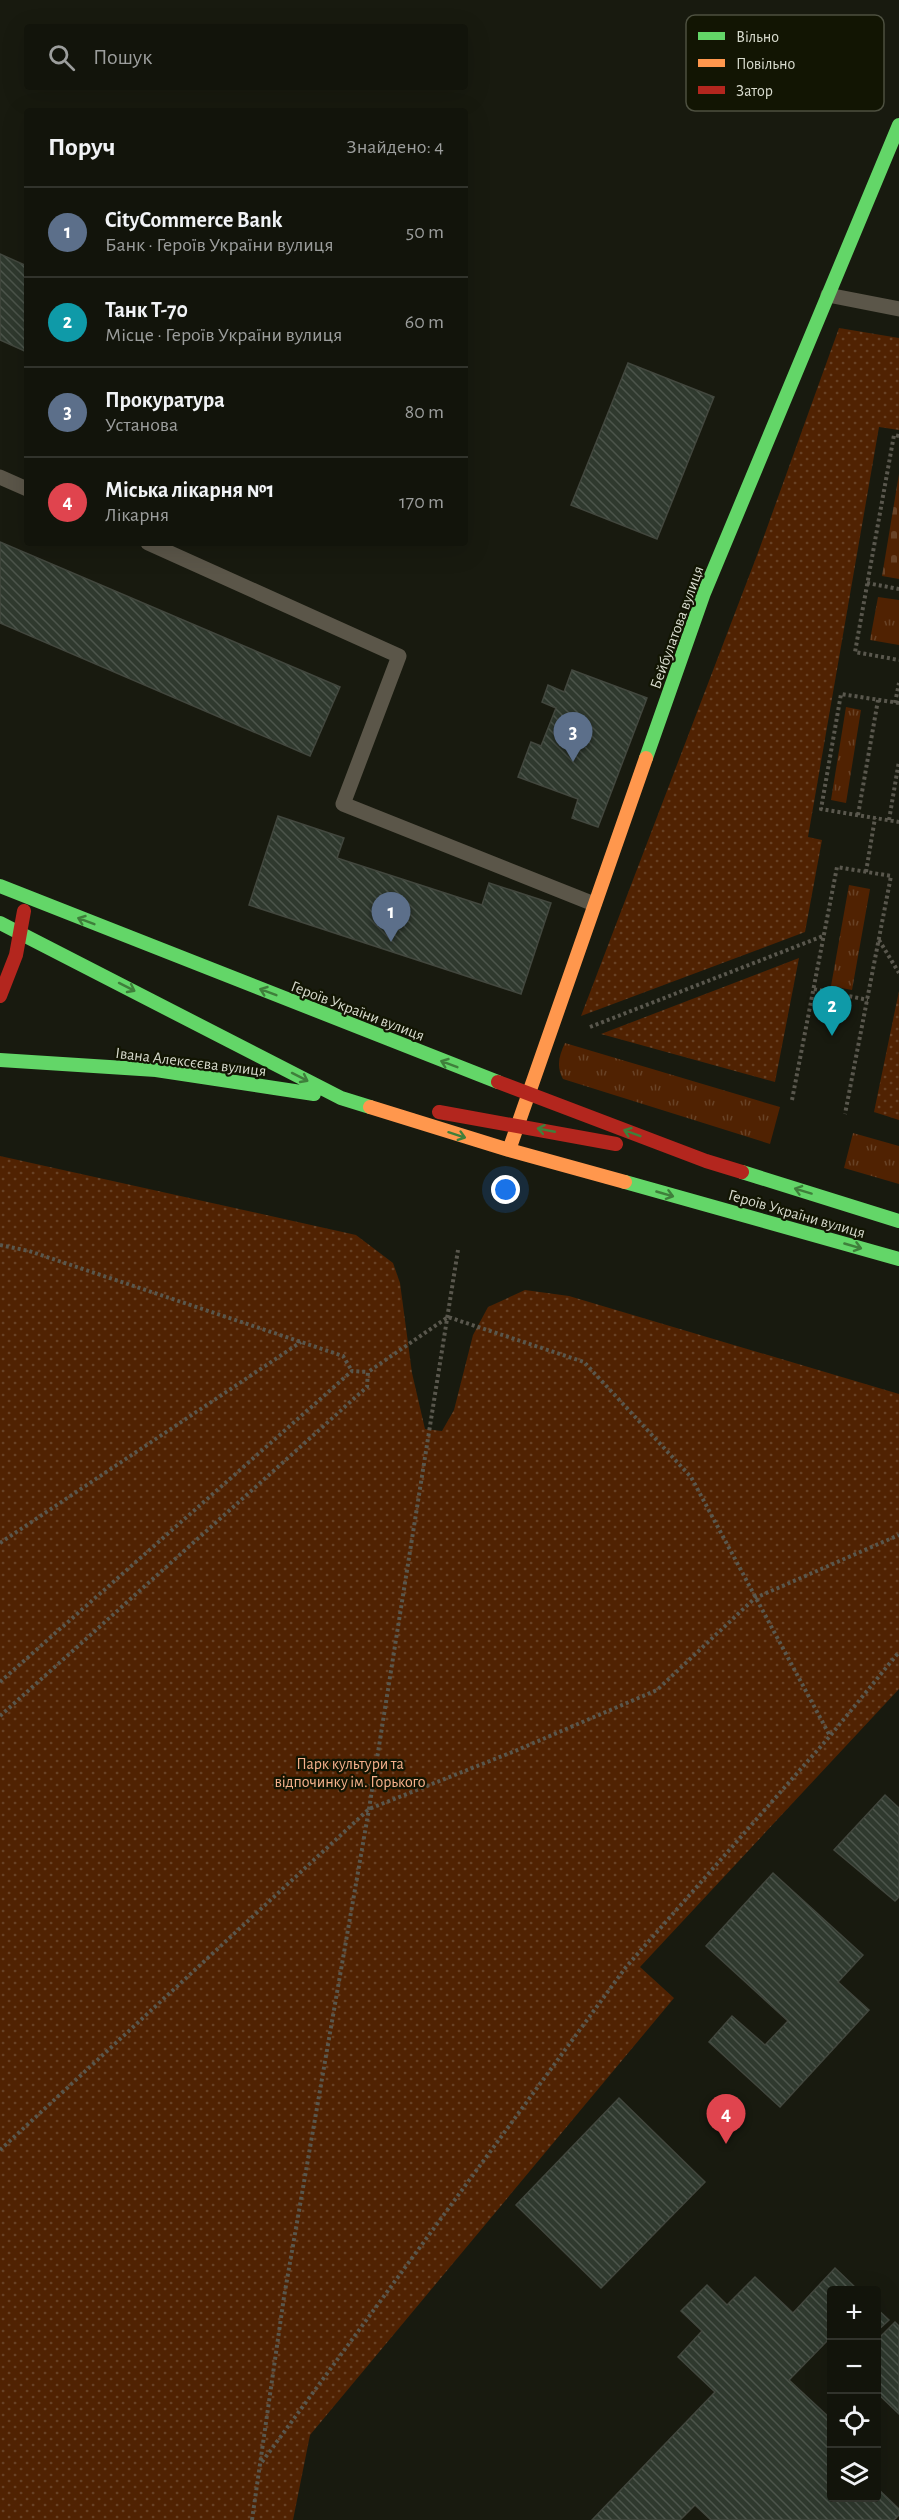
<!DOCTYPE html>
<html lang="uk">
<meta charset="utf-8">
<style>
:root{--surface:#12140b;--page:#1f2119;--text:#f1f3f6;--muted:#9c9e9d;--line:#31332c;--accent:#0b8043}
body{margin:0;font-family:"Alegreya Sans",sans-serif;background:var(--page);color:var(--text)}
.controls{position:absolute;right:18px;bottom:18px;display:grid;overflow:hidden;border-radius:6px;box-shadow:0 6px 24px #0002}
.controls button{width:54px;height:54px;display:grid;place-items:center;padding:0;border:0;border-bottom:2px solid var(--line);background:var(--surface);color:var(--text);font:30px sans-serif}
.you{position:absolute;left:506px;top:1190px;width:21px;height:21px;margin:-15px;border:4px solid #fff;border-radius:50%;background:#1a73e8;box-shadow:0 0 0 9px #1a73e833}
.badge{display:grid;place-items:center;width:39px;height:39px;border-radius:50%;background:var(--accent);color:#fff;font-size:20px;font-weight:700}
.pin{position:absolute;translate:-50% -50px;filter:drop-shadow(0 2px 3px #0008)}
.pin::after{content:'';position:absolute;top:32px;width:21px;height:18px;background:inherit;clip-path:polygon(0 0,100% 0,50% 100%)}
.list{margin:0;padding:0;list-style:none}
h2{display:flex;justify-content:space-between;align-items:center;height:78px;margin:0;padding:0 24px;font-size:26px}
h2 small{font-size:20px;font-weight:400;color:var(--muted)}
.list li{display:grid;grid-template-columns:39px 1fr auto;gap:18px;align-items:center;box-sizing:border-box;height:90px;padding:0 24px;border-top:2px solid var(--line)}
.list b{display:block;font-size:22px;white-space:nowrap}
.list p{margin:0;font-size:20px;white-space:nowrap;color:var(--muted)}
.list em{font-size:20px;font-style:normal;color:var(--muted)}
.icon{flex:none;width:33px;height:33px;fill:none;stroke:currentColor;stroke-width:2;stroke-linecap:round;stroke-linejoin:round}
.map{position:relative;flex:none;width:899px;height:2520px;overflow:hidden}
.search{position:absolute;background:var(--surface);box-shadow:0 6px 24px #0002;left:24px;top:24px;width:444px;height:66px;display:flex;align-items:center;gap:15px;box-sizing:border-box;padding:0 21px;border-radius:6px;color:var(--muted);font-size:22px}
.panel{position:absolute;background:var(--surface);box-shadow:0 6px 24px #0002;left:24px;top:108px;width:444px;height:438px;border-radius:6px}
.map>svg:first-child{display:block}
.grass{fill:url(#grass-tufts)}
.cemetery{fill:url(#cemetery-stones)}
.park{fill:url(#park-dots)}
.building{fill:url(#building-back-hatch);stroke:#42473e;stroke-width:1.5}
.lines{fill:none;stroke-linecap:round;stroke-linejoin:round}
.path{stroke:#59574d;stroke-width:4;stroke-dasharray:3 3;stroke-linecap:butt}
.lane{stroke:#5b5649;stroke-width:15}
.fast{stroke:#63d668;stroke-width:14}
.slow{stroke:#ff974d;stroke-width:14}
.jam{stroke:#b3261e;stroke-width:14}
.oneway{stroke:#3f7f3b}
.labels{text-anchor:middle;stroke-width:4.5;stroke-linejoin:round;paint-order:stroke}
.street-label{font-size:16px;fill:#d8dbce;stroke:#121503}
.park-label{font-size:16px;fill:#f7b28d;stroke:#121503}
.key{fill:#121503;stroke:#4d5040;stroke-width:1.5}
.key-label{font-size:16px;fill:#d8dbce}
</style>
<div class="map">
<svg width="899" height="2520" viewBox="0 0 899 2520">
<defs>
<pattern id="grass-tufts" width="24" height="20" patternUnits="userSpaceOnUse" patternTransform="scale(1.5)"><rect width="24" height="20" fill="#502202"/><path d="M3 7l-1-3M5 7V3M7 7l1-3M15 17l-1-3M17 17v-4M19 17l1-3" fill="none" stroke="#684226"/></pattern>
<pattern id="cemetery-stones" width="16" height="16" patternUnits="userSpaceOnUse" patternTransform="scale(1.5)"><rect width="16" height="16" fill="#502202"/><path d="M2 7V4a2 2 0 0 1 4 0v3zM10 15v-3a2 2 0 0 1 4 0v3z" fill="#684226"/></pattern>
<pattern id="park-dots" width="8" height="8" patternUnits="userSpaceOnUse" patternTransform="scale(1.5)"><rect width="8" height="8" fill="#502202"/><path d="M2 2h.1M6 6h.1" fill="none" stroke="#684226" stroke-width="1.8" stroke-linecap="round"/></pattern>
<pattern id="building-back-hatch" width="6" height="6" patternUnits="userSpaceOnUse" patternTransform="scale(1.5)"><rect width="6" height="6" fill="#2f392e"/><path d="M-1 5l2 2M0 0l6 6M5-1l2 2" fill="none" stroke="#4c554b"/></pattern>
</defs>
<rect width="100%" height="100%" fill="#181a0f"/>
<path class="grass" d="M878,597L899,600V645L870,640Z
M846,707L861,710L846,803L831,800Z
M849,885L870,889L852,990L831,986Z
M565,1043L780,1107L770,1144L563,1079C556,1066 559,1056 565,1043Z
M853,1133L899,1146V1184L844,1168Z"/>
<path class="cemetery" d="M899,474V579L882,576Z"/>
<path class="park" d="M839,328L899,338V430L879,427L808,837L822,840L805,932L581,1016L759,550Z
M799,958L775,1082L601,1034Z
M899,991V1120L874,1112Z
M0,1156L356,1235L393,1263L400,1283L412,1373L425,1429L442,1431L454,1410L473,1335L488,1307L525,1290L569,1296L899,1394V1689L640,1967L674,1998L310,2435L293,2520H0Z"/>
<path class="building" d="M0,254L27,266V352L0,340Z
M628,363L714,397L657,539L571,505Z
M0,542L340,687L310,756L0,623Z
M572,670L647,698L598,827L572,818L578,799L518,777L531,742L541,746L556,708L542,702L548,685L564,692Z
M278,816L344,838L337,858L482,905L489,883L551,903L521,994L249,905Z
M885,1795L899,1808V1897L895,1901L834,1850Z
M773,1873L863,1955L838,1982L869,2010L780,2107L709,2042L732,2016L765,2045L788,2021L706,1946Z
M619,2098L705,2182L601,2288L516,2205Z
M835,2268L858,2290H832V2343L828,2340L789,2380L832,2420V2434L826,2439L832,2444V2498H876V2487L899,2509V2515L894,2520H711L695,2505L680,2520H592L715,2392L678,2357L702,2331L681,2311L707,2285L727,2305L755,2277L793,2313Z
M876,2308L889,2320L876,2332Z
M895,2322L899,2326V2414L876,2392V2341Z"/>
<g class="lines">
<path class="path" d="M899,436L894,435L855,652L899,660
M867,583L899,589
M895,703L899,683
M899,703L841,694L821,809L899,822
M858,815L878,700
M889,820L899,761
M866,872L875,818
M879,940L899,973
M814,989L868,1000
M590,1027L823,936
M792,1100L837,867L891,876L845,1114
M0,1245L29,1251L343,1356L352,1371
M0,1543L301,1342
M0,1682L352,1371L368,1372
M0,1716L367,1387L368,1372L448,1317L584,1362L691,1477L830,1736
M0,2150L369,1809L515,1751L657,1690L755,1598L899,1535
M262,2462L626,1967L830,1736L899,1652
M252,2520L284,2297L369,1809L458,1250"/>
<path class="lane" d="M828,295L899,309
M0,477L27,489
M148,543L399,656L343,804L594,904"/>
<path class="fast" d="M646,758L704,593L899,125
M0,886L498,1082
M0,923L341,1098L370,1107
M0,1060L156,1070L314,1094
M742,1172L899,1221
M625,1182L899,1259"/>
<path class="slow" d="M370,1107L509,1150L625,1182
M509,1150L646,758"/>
<path class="jam" d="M0,996L16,955L24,911
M498,1082L706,1161L742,1172
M439,1112L616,1144"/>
</g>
<defs><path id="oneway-shaft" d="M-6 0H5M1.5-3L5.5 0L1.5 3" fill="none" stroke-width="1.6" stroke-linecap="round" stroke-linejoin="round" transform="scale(1.5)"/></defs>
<g class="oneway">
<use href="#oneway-shaft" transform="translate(86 921) rotate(-159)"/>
<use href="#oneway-shaft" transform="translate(127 987) rotate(27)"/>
<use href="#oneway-shaft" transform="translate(268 992) rotate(-159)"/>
<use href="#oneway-shaft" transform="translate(449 1064) rotate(-159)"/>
<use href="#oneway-shaft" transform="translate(300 1077) rotate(27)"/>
<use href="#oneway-shaft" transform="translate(546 1130) rotate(-169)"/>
<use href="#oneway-shaft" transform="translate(632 1133) rotate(-159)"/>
<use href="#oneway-shaft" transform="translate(457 1135) rotate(18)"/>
<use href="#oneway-shaft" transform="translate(803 1191) rotate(-163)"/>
<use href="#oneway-shaft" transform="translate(665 1194) rotate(16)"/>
<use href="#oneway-shaft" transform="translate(853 1246) rotate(16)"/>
</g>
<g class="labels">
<g class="street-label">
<text transform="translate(676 627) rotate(-70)" y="6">Бейбулатова вулиця</text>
<text transform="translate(358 1010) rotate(21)" y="6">Героїв України вулиця</text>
<text transform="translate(191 1061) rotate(7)" y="6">Івана Алексєєва вулиця</text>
<text transform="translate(797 1213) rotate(16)" y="6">Героїв України вулиця</text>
</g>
<g class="park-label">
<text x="350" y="1769">Парк культури та<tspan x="350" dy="18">відпочинку ім. Горького</tspan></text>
</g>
</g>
<rect x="686" y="15" width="198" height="96" rx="9" class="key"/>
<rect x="698" y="32" width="27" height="8" fill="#63d668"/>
<rect x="698" y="59" width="27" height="8" fill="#ff974d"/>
<rect x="698" y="86" width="27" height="8" fill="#b3261e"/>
<g class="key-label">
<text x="736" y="42">Вільно</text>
<text x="736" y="69">Повільно</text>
<text x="736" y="96">Затор</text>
</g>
</svg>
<div class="controls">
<button>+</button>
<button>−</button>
<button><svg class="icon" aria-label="locate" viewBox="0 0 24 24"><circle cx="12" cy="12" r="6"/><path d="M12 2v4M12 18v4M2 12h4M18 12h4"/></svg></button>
<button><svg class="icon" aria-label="layers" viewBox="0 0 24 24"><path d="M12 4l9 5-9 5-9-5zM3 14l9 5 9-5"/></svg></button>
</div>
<div class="you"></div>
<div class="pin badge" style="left:391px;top:942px;background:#5c6f8a">1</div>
<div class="pin badge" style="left:832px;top:1036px;background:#0f9aa8">2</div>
<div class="pin badge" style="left:573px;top:762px;background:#5c6f8a">3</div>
<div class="pin badge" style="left:726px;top:2144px;background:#e0444e">4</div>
<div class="search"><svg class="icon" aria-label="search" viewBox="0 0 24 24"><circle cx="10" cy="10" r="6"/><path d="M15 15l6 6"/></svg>Пошук</div>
<section class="panel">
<h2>Поруч<small>Знайдено: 4</small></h2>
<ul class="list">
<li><span class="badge" style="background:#5c6f8a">1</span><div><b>CityCommerce Bank</b><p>Банк · Героїв України вулиця</p></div><em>50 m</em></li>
<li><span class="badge" style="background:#0f9aa8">2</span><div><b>Танк Т-70</b><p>Місце · Героїв України вулиця</p></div><em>60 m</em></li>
<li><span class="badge" style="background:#5c6f8a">3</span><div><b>Прокуратура</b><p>Установа</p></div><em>80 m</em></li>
<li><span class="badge" style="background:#e0444e">4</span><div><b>Міська лікарня №1</b><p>Лікарня</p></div><em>170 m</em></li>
</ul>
</section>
</div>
